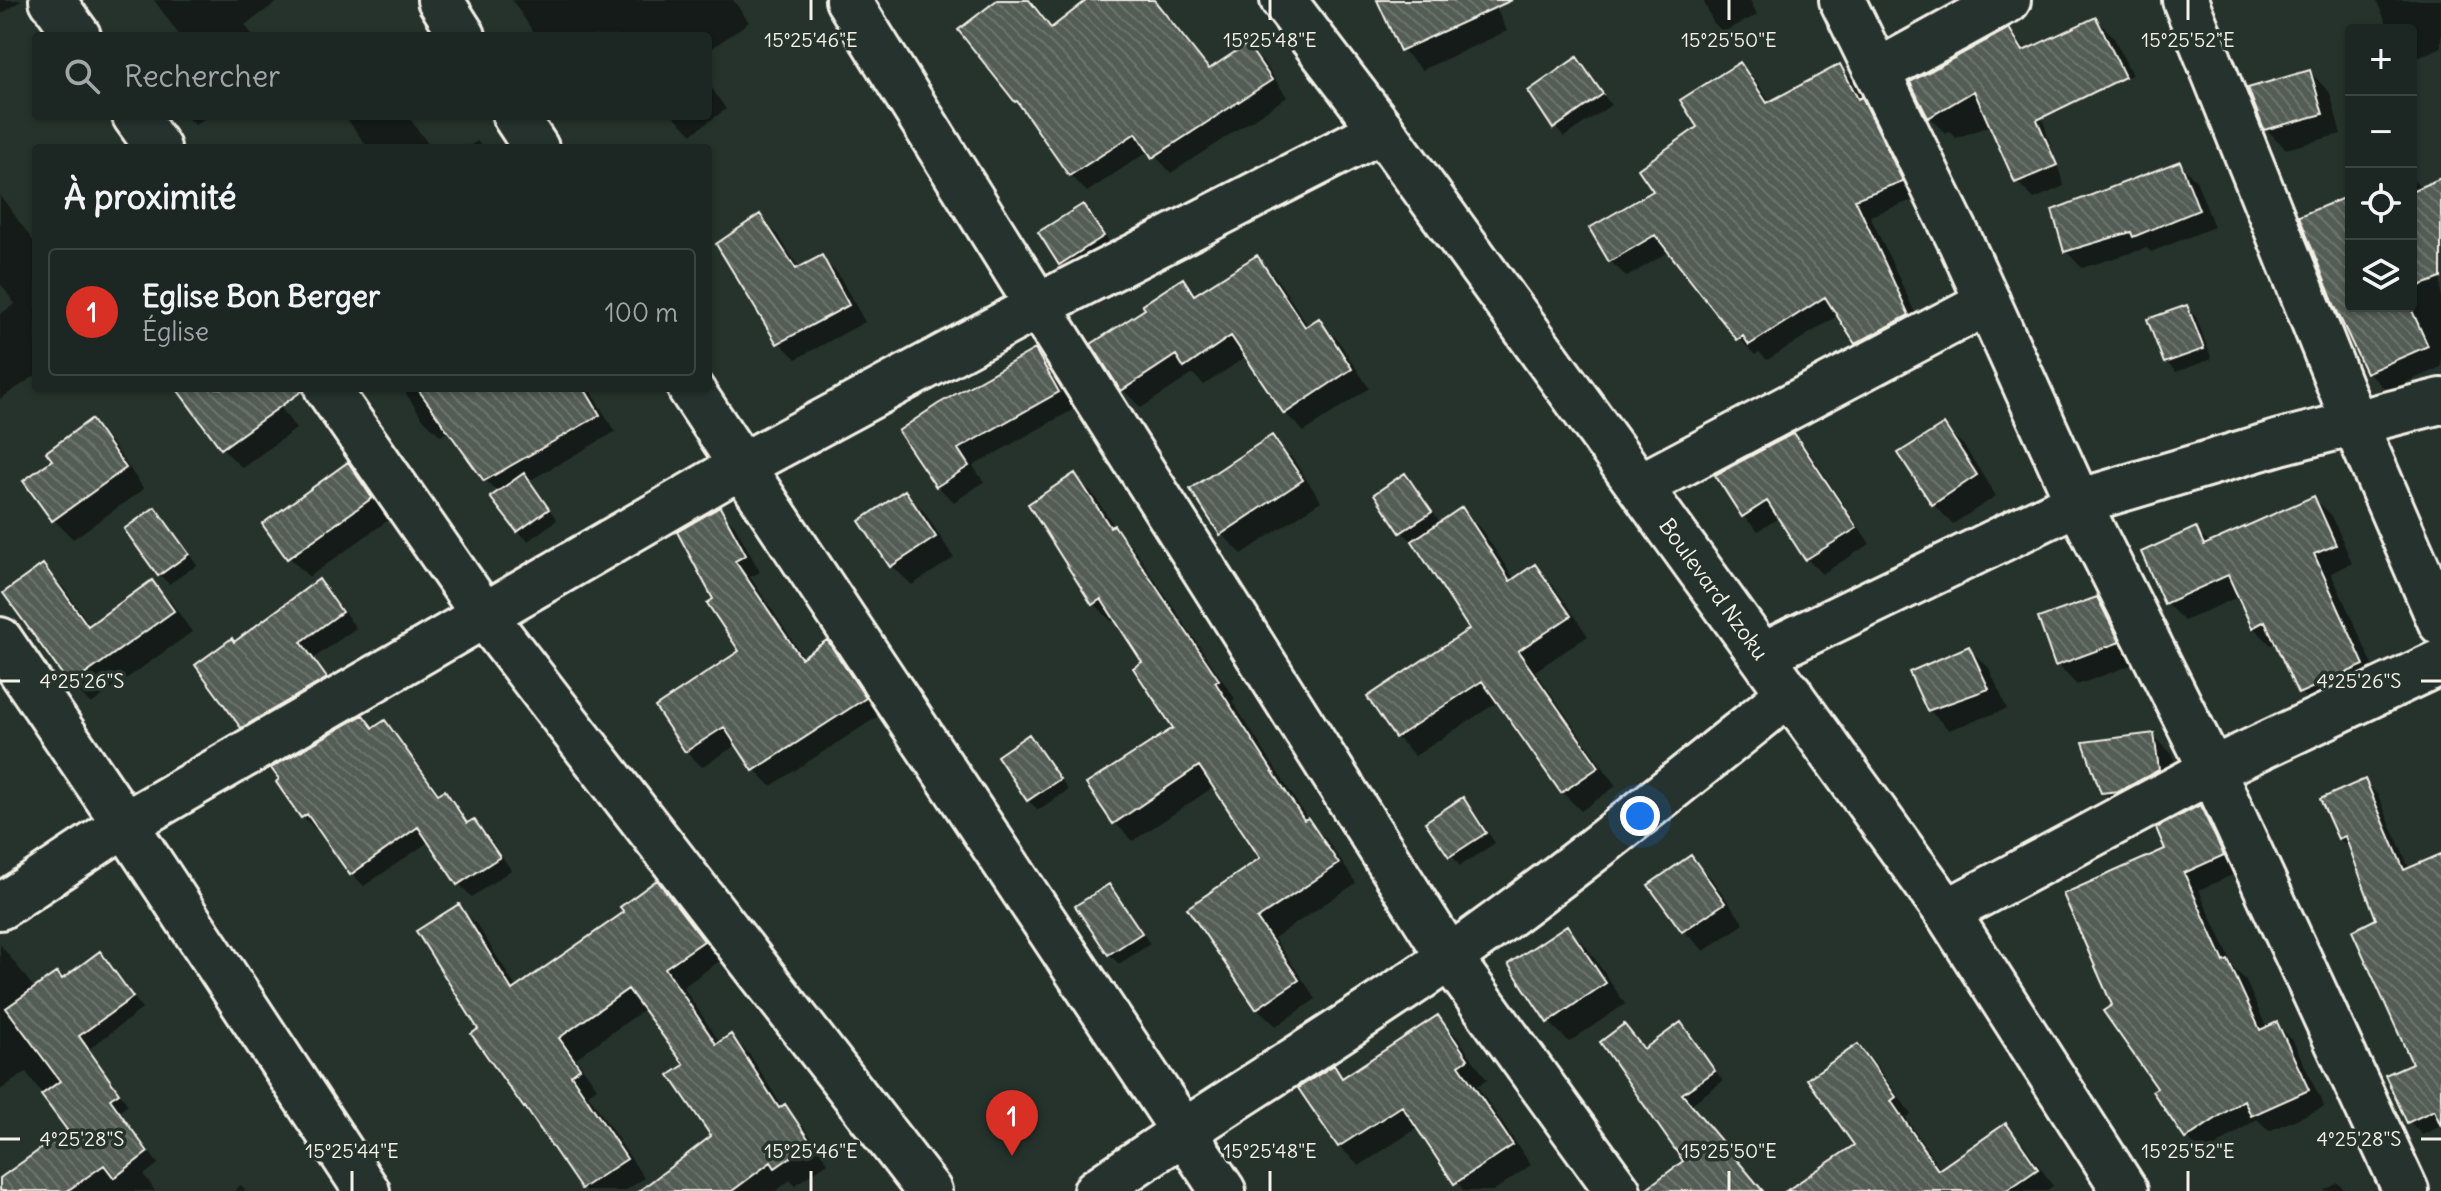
<!DOCTYPE html>
<html lang="fr">
<meta charset="utf-8">
<style>
:root{--surface:#1c2622;--page:#252e2a;--text:#f1f3f6;--muted:#a0a5a5;--line:#3a4340;--accent:#d93025}
body{margin:0;font-family:Delius,sans-serif;background:var(--page);color:var(--text)}
.controls{position:absolute;right:24px;top:24px;display:grid;overflow:hidden;border-radius:8px;box-shadow:0 2px 6px #0004}
.controls button{width:72px;height:72px;display:grid;place-items:center;padding:0;border:0;border-bottom:2px solid var(--line);background:var(--surface);color:var(--text);font:40px sans-serif}
.you{position:absolute;left:1640px;top:816px;width:28px;height:28px;margin:-20px;border:6px solid #fff;border-radius:50%;background:#1a73e8;box-shadow:0 0 0 12px #1a73e833}
.badge{display:grid;place-items:center;width:52px;height:52px;border-radius:50%;background:var(--accent);color:#fff;font-size:26px;font-weight:700}
.pin{position:absolute;translate:-50% -66px;filter:drop-shadow(0 2px 4px #0008)}
.pin::after{content:'';position:absolute;top:42px;width:28px;height:24px;background:inherit;clip-path:polygon(0 0,100% 0,50% 100%)}
.list{margin:0;padding:0;list-style:none}
h2{display:flex;justify-content:space-between;align-items:center;height:104px;margin:0;padding:0 32px;font-size:34px}
h2 small{font-size:26px;font-weight:400;color:var(--muted)}
.list li{display:grid;grid-template-columns:52px 1fr auto;gap:24px;align-items:center;box-sizing:border-box;height:128px;margin:0 16px 16px;padding:0 16px;border:2px solid var(--line);border-radius:8px}
.list b{display:block;font-size:30px;white-space:nowrap}
.list p{margin:0;font-size:26px;white-space:nowrap;color:var(--muted)}
.list em{font-size:26px;font-style:normal;color:var(--muted)}
.icon{flex:none;width:44px;height:44px;fill:none;stroke:currentColor;stroke-width:2;stroke-linecap:round;stroke-linejoin:round}
.map{position:relative;flex:none;width:2441px;height:1191px;overflow:hidden}
.search{position:absolute;background:var(--surface);box-shadow:0 2px 6px #0004;left:32px;top:32px;width:680px;height:88px;display:flex;align-items:center;gap:20px;box-sizing:border-box;padding:0 28px;border-radius:8px;color:var(--muted);font-size:30px}
.panel{position:absolute;background:var(--surface);box-shadow:0 2px 6px #0004;left:32px;top:144px;width:680px;height:248px;border-radius:8px}
.map>svg:first-child{display:block}
.shadow{fill:#0007}
.building{fill:url(#building-back-hatch);stroke:#f4f1e8;stroke-width:2}
.lines{fill:none;stroke-linecap:round;stroke-linejoin:round}
.minor-casing{stroke:#f4f1e8;stroke-width:50}
.tertiary-casing{stroke:#f4f1e8;stroke-width:50}
.minor{stroke:#26332d;stroke-width:44}
.tertiary{stroke:#26332d;stroke-width:44}
.ticks{fill:none;stroke:#f4f1e8;stroke-width:3}
.labels{text-anchor:middle;stroke-width:7;stroke-linejoin:round;paint-order:stroke}
.street-label{font-size:22px;fill:#f4f1e8;stroke:#26332d}
.ticks-label{font-size:20px;text-anchor:middle;fill:#f4f1e8;stroke:#26332d;stroke-width:7;stroke-linejoin:round;paint-order:stroke}
</style>
<div class="map">
<svg width="2441" height="1191" viewBox="0 0 2441 1191">
<defs>
<pattern id="building-back-hatch" width="6" height="6" patternUnits="userSpaceOnUse" patternTransform="scale(2)"><rect width="6" height="6" fill="#525c55"/><path d="M-1 5l2 2M0 0l6 6M5-1l2 2" fill="none" stroke="#6c746d"/></pattern>
</defs>
<rect width="100%" height="100%" fill="#26332d"/>
<filter id="ink" filterUnits="userSpaceOnUse"><feTurbulence type="fractalNoise" baseFrequency=".0125" numOctaves="2"/><feDisplacementMap in="SourceGraphic" scale="16" xChannelSelector="R" yChannelSelector="G"/><feConvolveMatrix kernelMatrix="1 2 1 2 8 2 1 2 1" color-interpolation-filters="sRGB"/></filter>
<g filter="url(#ink)">
<path class="shadow" d="M0,0H22L0,15Z
M154,0H280L245,25L253,36H180Z
M512,0H733L749,22L708,51V36H536Z
M1000,0H1029L1053,29L1090,0H1155L1210,70L1247,46L1264,63L1287,97L1171,173L1150,150L1087,192L1070,175L1027,112L1017,101Z
M1379,0H1492L1507,31L1422,70L1402,50Z
M1703,0H1750L1757,15L1723,32L1713,22Z
M2376,0H2441V47L2415,59L2411,56V30H2390Z
M2096,19L2113,36L2132,75L2039,108L2064,186L2034,199L2017,182L1991,125L1956,138L1950,131L1946,134L1929,117L1913,83L2009,30L2028,51Z
M1577,60L1611,105L1564,137L1555,127Z
M1740,65L1756,81L1771,103L1840,67L1856,83L1867,106L1878,116L1918,198L1870,216L1924,332L1873,359L1857,343L1839,315L1767,360L1759,352L1755,355L1739,338L1670,251L1627,277L1610,261Z
M2310,72L2330,93L2341,134L2286,149L2266,129Z
M708,83L726,109L692,134L674,116H708Z
M185,116H208L195,125Z
M345,116H408L431,148H368Z
M477,141L484,148H467Z
M2179,163L2196,180L2214,227L2151,252L2147,248L2082,268L2066,251Z
M2411,177L2426,192L2441,224V367L2387,391L2368,372L2338,308L2351,197V306H2411Z
M0,195L36,245V375L0,399V314L15,304L0,283Z
M1083,206L1092,216L1112,246L1070,273L1061,263Z
M760,217L777,234L800,269L821,257L838,274L865,322L796,359L779,342Z
M1256,257L1275,276L1309,327L1318,321L1337,339L1369,388L1304,432L1285,413L1247,356L1204,385L1193,374L1141,408L1123,390L1094,344L1147,310L1183,280L1198,295Z
M2187,307L2196,317L2212,359L2176,372L2166,362Z
M1035,352L1051,368L1074,409L973,466L984,482L954,502L937,486L901,431Z
M209,388H267L296,429L242,468L222,448Z
M402,388H589L615,432L529,481L557,520L528,541L518,531L499,493L485,480L450,430L441,436L424,420Z
M91,422L111,442L144,489L73,539L53,519L54,460Z
M1944,426L1964,446L1996,496L1953,524L1933,504Z
M1793,436L1808,450L1870,544L1822,574L1807,559L1780,517L1758,531L1743,516Z
M1272,438L1292,458L1321,501L1242,554L1222,534L1192,490Z
M348,465L368,485L391,518L309,577L289,557Z
M1074,475L1093,494L1118,532L1132,546L1235,699L1232,701L1310,823L1326,839L1356,883L1274,938L1316,999L1276,1026L1257,1008L1190,908L1263,859L1215,786L1133,841L1114,822L1176,729L1145,663L1116,619L1112,622L1094,603Z
M1405,475L1415,485L1441,524L1462,510L1481,529L1515,580L1535,567L1554,586L1588,636L1535,671L1616,786L1581,811L1562,792L1499,701L1415,756L1396,737L1472,630L1414,540L1412,541L1402,532L1377,494Z
M905,493L925,513L954,558L912,585L892,566Z
M2314,498L2332,516L2352,563L2331,573L2381,683L2318,710L2300,692L2277,642L2271,645L2253,627L2240,596L2184,621L2166,603L2196,530L2210,544Z
M155,510L197,565L169,584L160,575Z
M719,510L735,526L760,572L750,577L804,658L827,643L843,659L880,715L771,786L755,770L738,744L702,767L686,751L742,652L716,600Z
M43,567L63,587L91,626L151,583L171,602L192,632L91,704L71,684Z
M318,582L333,597L356,628L314,658L340,693L257,742L242,726L234,644Z
M2097,599L2117,619L2139,662L2077,685L2057,664Z
M1968,648L1989,668L2007,709L1949,730L1929,710Z
M363,717L375,729L384,723L397,736L441,795L445,792L470,824L474,821L487,834L511,870L472,897L459,884L430,841L364,886L351,873L319,827L316,830L303,817Z
M2153,735L2173,755L2178,790L2123,812L2103,792Z
M1029,737L1039,746L1068,790L1038,810L1028,800L1000,757Z
M2364,782L2378,795L2410,870L2441,856V1126L2422,1135L2409,1121L2415,1064L2379,920L2354,853L2339,838Z
M1463,800L1473,810L1495,843L1460,866L1428,823Z
M2200,807L2217,824L2239,872L2199,890L2235,970L2245,979L2267,1029L2277,1024L2293,1041L2324,1107L2269,1131L2257,1119L2204,1154L2187,1138L2155,1092L2159,1089L2115,1005L2168,850Z
M1691,858L1711,878L1744,924L1704,951L1684,931L1651,885Z
M657,883L676,902L721,960L683,987L720,1043L731,1036L750,1055L783,1108L803,1126L828,1163L795,1185L790,1180L776,1191H687L714,1137L687,1065L645,1009L576,1058L597,1088L588,1094L644,1178L625,1191H585L481,1030L459,907L478,926L517,989L626,912Z
M1108,886L1118,896L1150,944L1119,964L1109,954L1078,907Z
M1567,928L1587,947L1625,1004L1569,1042L1549,1022L1511,964Z
M0,944L35,989L63,981L100,954L112,965L142,1009L89,1049L128,1105L120,1111L158,1164L144,1175L155,1191H25L70,1131L26,1072L0,1090Z
M1437,1017L1457,1037L1487,1080L1477,1086L1531,1165L1493,1191H1464L1419,1127L1359,1166L1339,1146L1333,1067L1345,1079Z
M1681,1025L1723,1081L1690,1105L1748,1191H1646L1686,1161L1645,1051Z
M1858,1046L1874,1062L1911,1114L1906,1118L1941,1170L2006,1126L2022,1142L2053,1186L2046,1191H1790L1857,1146Z
M2338,1183L2346,1191H2323Z
M241,1185L246,1191H233Z"/>
<path class="building" d="M997,0H1029L1051,28L1087,0H1154L1209,69L1247,44L1272,80L1152,158L1136,133L1069,176L1017,101L1015,102L958,30Z
M1377,0H1512L1400,51Z
M2096,17L2125,77L2037,120L2057,165L2015,183L1974,91L1928,118L1910,82L2009,28L2023,51Z
M1577,57L1603,94L1553,129L1528,91Z
M1740,62L1767,103L1840,64L1858,99L1862,97L1903,181L1855,199L1909,315L1855,344L1825,297L1749,345L1743,336L1737,340L1655,235L1609,262L1589,228L1653,191L1638,169L1697,127L1680,100Z
M2310,70L2323,114L2264,130L2248,88Z
M2180,161L2199,210L2133,237L2131,232L2064,252L2052,210Z
M2441,178V278L2411,289V191Z
M2351,195V306H2410L2428,346L2366,373L2336,309L2299,216Z
M1083,204L1104,236L1059,265L1038,232Z
M760,214L796,269L822,255L849,305L777,344L716,244Z
M1257,255L1305,327L1319,318L1352,369L1284,414L1231,336L1184,368L1176,355L1121,391L1091,344L1145,309L1142,305L1183,278L1194,295Z
M2187,305L2204,349L2164,363L2147,319Z
M1035,349L1059,392L958,449L969,466L936,487L898,431L938,404Z
M176,388H302V391L221,449Z
M417,388H584L600,415L484,481Z
M91,419L126,468L52,521L23,481L52,460L46,452Z
M1944,424L1977,475L1932,505L1898,453Z
M1794,433L1857,528L1805,560L1767,501L1742,517L1715,475Z
M1272,435L1303,480L1220,535L1190,489Z
M348,462L372,498L287,559L262,524Z
M524,473L549,509L517,532L490,497Z
M1075,473L1110,527L1114,525L1219,680L1215,682L1304,820L1308,818L1339,864L1257,919L1299,980L1256,1009L1187,908L1260,858L1199,766L1113,824L1086,784L1173,728L1133,668L1142,662L1101,599L1092,605L1028,504Z
M1405,473L1432,512L1400,533L1374,494Z
M905,490L936,537L890,567L859,521Z
M2314,496L2336,545L2314,554L2364,665L2298,694L2265,621L2252,628L2228,575L2164,604L2141,552L2196,527L2204,545Z
M155,507L189,554L158,576L124,529Z
M720,507L746,555L735,561L801,658L827,640L866,698L753,771L724,727L685,752L655,707L739,651L707,603L713,599L677,532Z
M1462,507L1510,581L1535,564L1571,616L1518,651L1599,767L1561,793L1482,681L1395,738L1367,697L1469,629L1412,541Z
M43,564L88,626L152,580L174,611L70,685L3,593Z
M319,579L342,612L301,642L327,678L241,728L195,665L232,638L234,642Z
M2097,597L2120,642L2055,666L2038,618Z
M1969,646L1989,689L1927,711L1909,672Z
M363,715L373,728L385,720L438,794L445,790L467,823L474,819L500,857L457,885L418,827L350,875L307,814L301,818L276,782L279,779L271,768Z
M2154,733L2159,770L2120,791L2101,793L2083,742Z
M1029,734L1060,779L1027,801L997,756Z
M2365,779L2404,870L2441,854V1126L2434,1110L2407,1123L2385,1075L2412,1063L2352,931L2376,919L2345,836L2338,839L2320,799Z
M1463,797L1486,833L1449,857L1425,822Z
M2200,805L2224,855L2184,873L2224,962L2228,960L2260,1030L2277,1022L2309,1090L2251,1116L2244,1100L2185,1139L2152,1091L2157,1088L2103,1011L2112,1005L2063,894L2165,849L2156,828Z
M1691,855L1725,903L1682,932L1648,885Z
M657,880L704,941L665,968L716,1044L731,1034L779,1108L785,1104L811,1143L775,1168L771,1162L732,1191H639L711,1136L669,1075L684,1065L628,989L559,1038L580,1068L571,1075L627,1159L581,1189L525,1107L524,1108L471,1034L478,1029L416,931L459,904L512,990L624,912L620,907Z
M1109,884L1142,933L1108,955L1075,906Z
M1567,925L1606,983L1547,1023L1508,964Z
M100,951L133,997L79,1036L119,1093L110,1099L148,1152L114,1178L104,1165L67,1191H0V1178L67,1130L41,1095L60,1081L6,1008L57,972L62,979Z
M1438,1015L1468,1059L1459,1065L1513,1145L1454,1184L1402,1106L1338,1147L1298,1088L1334,1065L1342,1078Z
M1681,1022L1715,1071L1682,1094L1763,1191H1643L1683,1161L1600,1042L1624,1024L1644,1049Z
M1858,1044L1896,1097L1891,1101L1938,1170L2006,1123L2038,1169L2006,1191H1786L1854,1145L1807,1079Z"/>
<g class="lines">
<defs>
<path id="minor" d="M52,0L78,36
M440,0L463,36
M848,0L1038,306L1449,957L1618,1191
M1842,0L1961,243L2078,502L2212,770L2406,1191
M2185,0L2355,424L2441,623
M1877,72L2008,0
M135,116L158,148
M515,116L536,148
M327,388L484,615L929,1191
M690,388L1223,1191
M1640,486L1988,302
M0,640L125,824L367,1191
M1762,655L2078,502L2280,442L2441,401
M0,907L125,824L741,466L1038,306L1382,130
M1947,912L2212,770L2441,662
M1096,1191C1212,1110 1334,1038 1450,957C1567,874 1678,783 1790,693"/>
<path id="tertiary" d="M1283,0L1382,130L1947,912L2125,1191"/>
</defs>
<use href="#minor" class="minor-casing"/>
<use href="#tertiary" class="tertiary-casing"/>
<use href="#minor" class="minor"/>
<use href="#tertiary" class="tertiary"/>
</g>
</g>
<path class="ticks" d="M811,0V20M1270,0V20M1729,0V20M2188,0V20M0,681H20M2421,681H2441M0,1139H20M2421,1139H2441M352,1171V1191M811,1171V1191M1270,1171V1191M1729,1171V1191M2188,1171V1191"/>
<g class="labels">
<g class="street-label">
<text transform="translate(1714 589) rotate(54)" y="8">Boulevard Nzoku</text>
</g>
</g>
<g class="ticks-label">
<text x="811" y="47">15°25'46"E</text>
<text x="1270" y="47">15°25'48"E</text>
<text x="1729" y="47">15°25'50"E</text>
<text x="2188" y="47">15°25'52"E</text>
<text x="82" y="688">4°25'26"S</text>
<text x="2359" y="688">4°25'26"S</text>
<text x="82" y="1146">4°25'28"S</text>
<text x="2359" y="1146">4°25'28"S</text>
<text x="352" y="1158">15°25'44"E</text>
<text x="811" y="1158">15°25'46"E</text>
<text x="1270" y="1158">15°25'48"E</text>
<text x="1729" y="1158">15°25'50"E</text>
<text x="2188" y="1158">15°25'52"E</text>
</g>
</svg>
<div class="controls">
<button>+</button>
<button>−</button>
<button><svg class="icon" aria-label="locate" viewBox="0 0 24 24"><circle cx="12" cy="12" r="6"/><path d="M12 2v4M12 18v4M2 12h4M18 12h4"/></svg></button>
<button><svg class="icon" aria-label="layers" viewBox="0 0 24 24"><path d="M12 4l9 5-9 5-9-5zM3 14l9 5 9-5"/></svg></button>
</div>
<div class="you"></div>
<div class="pin badge" style="left:1012px;top:1156px">1</div>
<div class="search"><svg class="icon" aria-label="search" viewBox="0 0 24 24"><circle cx="10" cy="10" r="6"/><path d="M15 15l6 6"/></svg>Rechercher</div>
<section class="panel">
<h2>À proximité<small></small></h2>
<ul class="list">
<li><span class="badge">1</span><div><b>Eglise Bon Berger</b><p>Église</p></div><em>100 m</em></li>
</ul>
</section>
</div>
